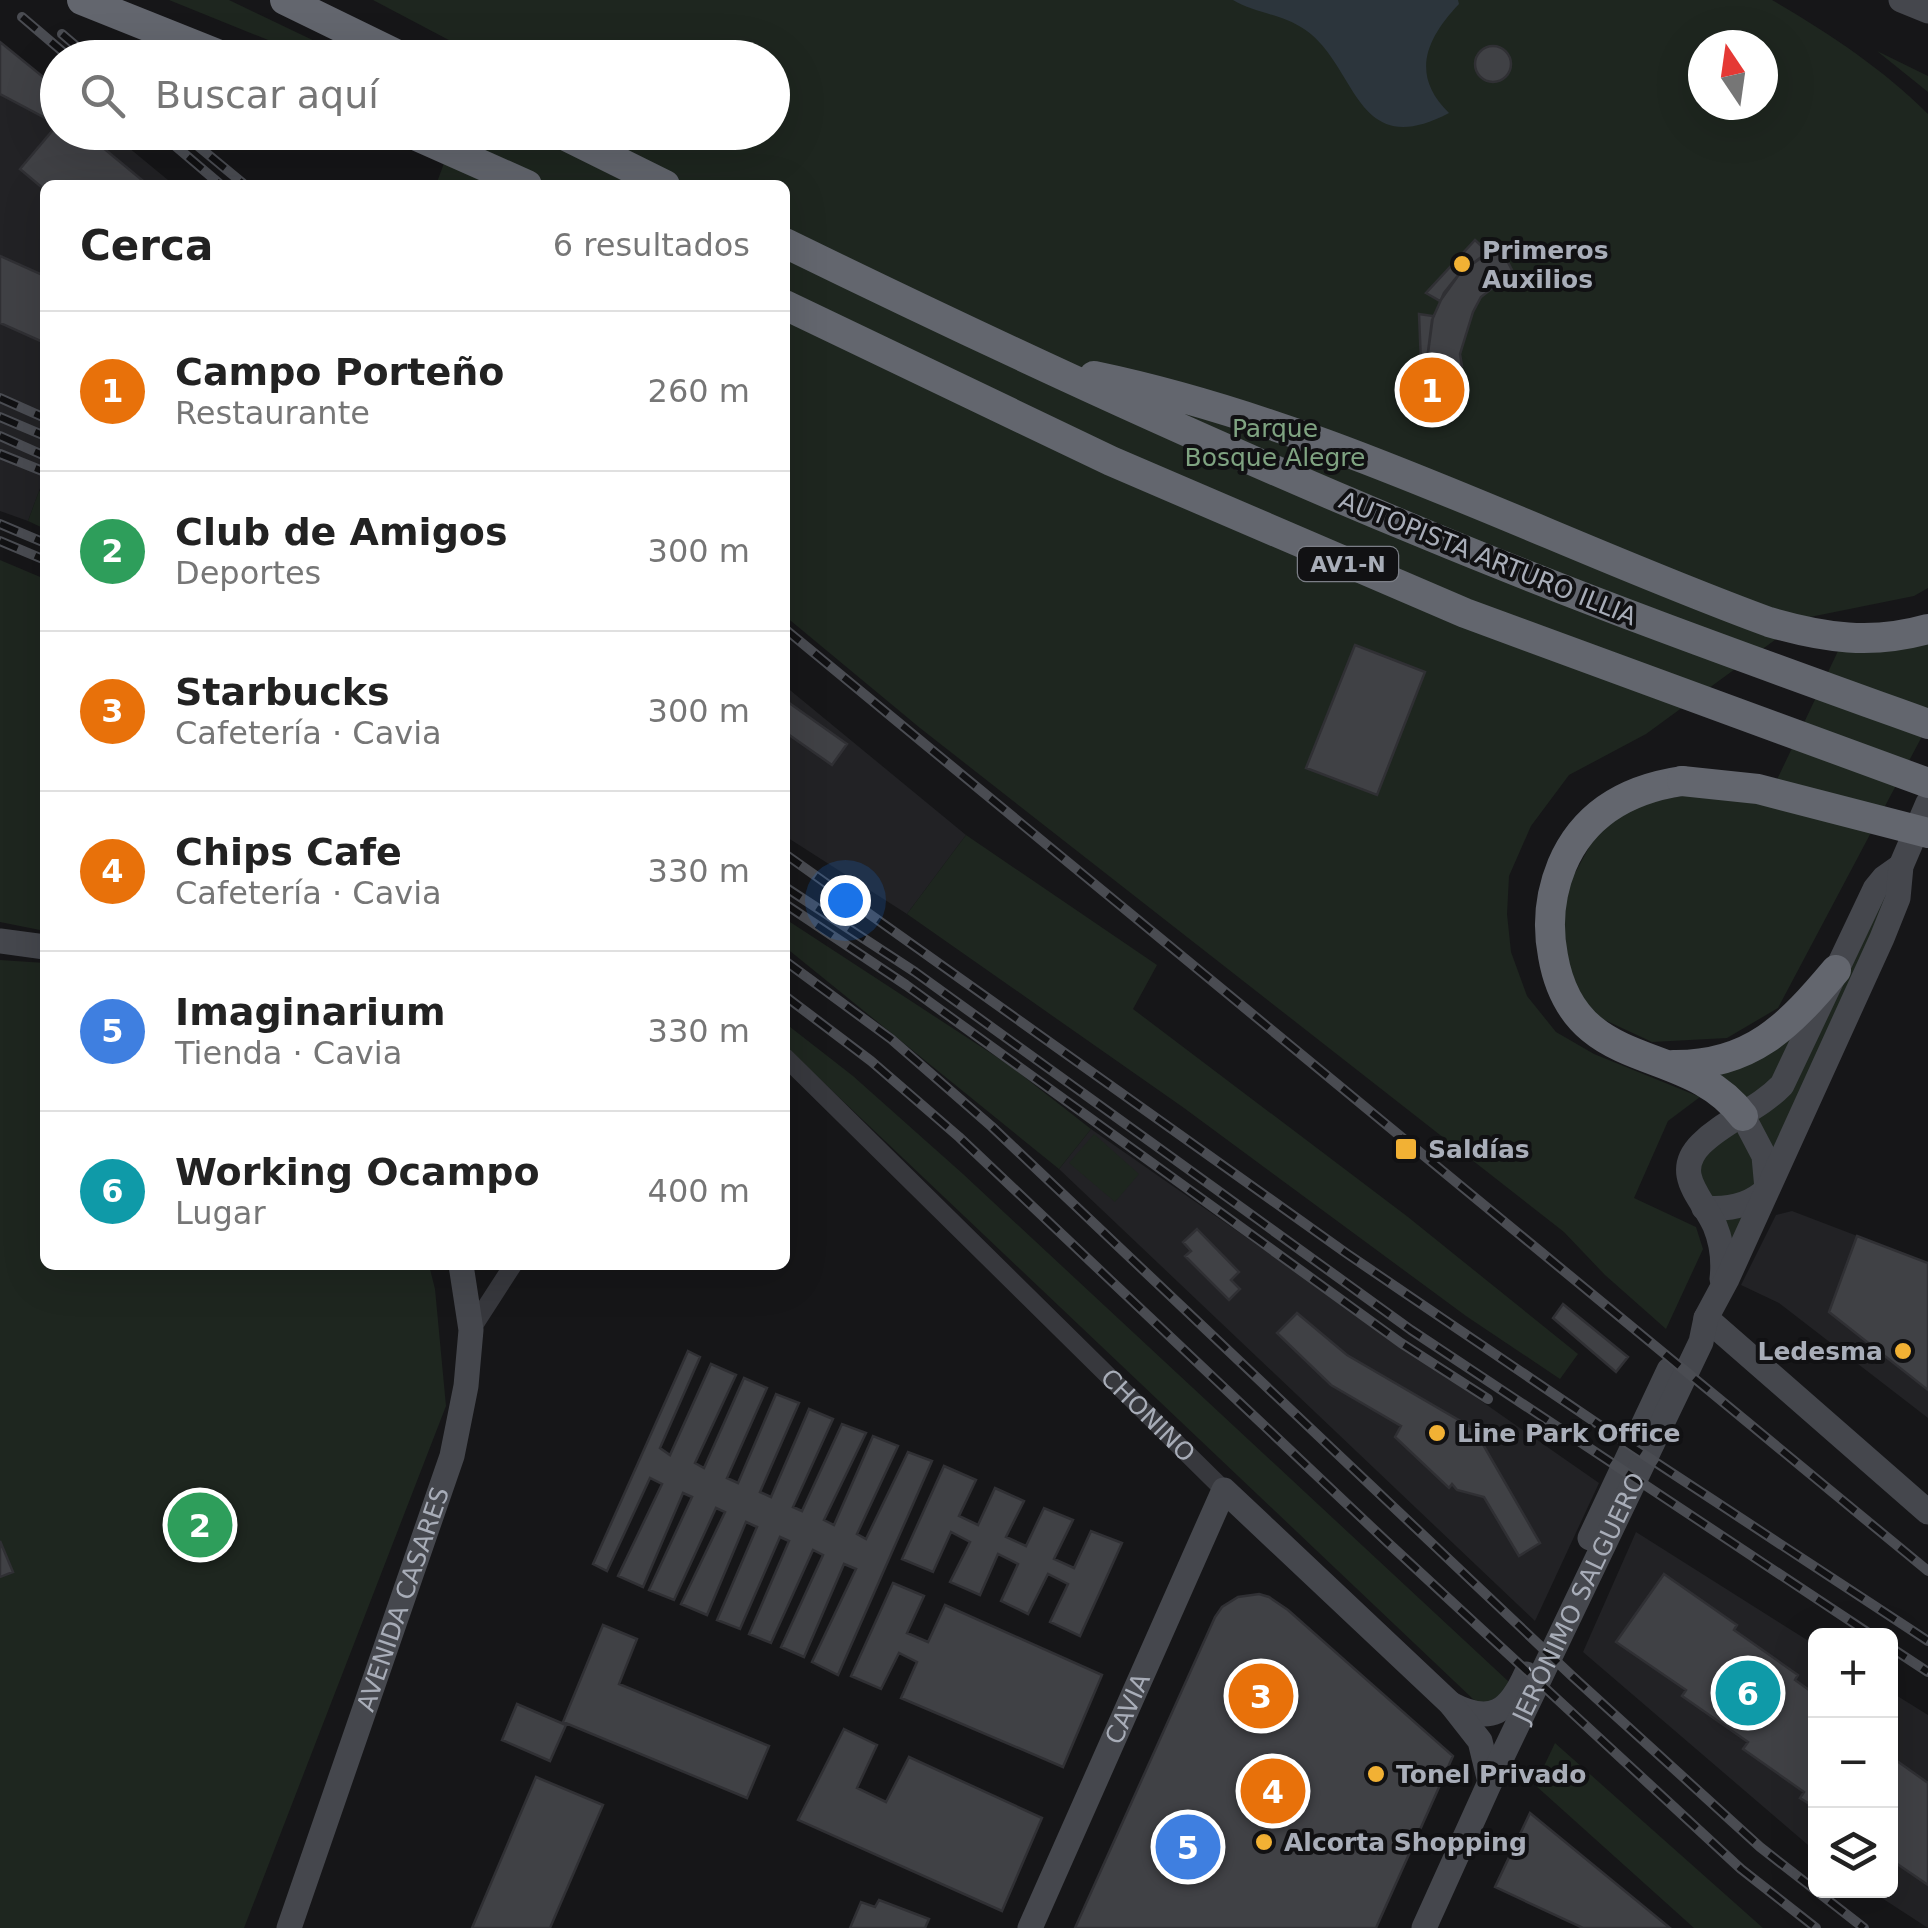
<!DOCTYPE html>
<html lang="es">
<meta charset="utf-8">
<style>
:root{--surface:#fff;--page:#f2f2f2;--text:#222;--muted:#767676;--line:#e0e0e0;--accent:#80622a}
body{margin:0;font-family:"DejaVu Sans",sans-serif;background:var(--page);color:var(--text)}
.controls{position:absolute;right:30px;bottom:30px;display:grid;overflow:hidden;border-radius:15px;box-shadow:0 10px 40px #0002}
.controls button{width:90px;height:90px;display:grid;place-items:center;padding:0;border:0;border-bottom:2px solid var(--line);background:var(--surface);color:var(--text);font:50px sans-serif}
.compass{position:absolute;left:1688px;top:30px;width:90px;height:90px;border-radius:50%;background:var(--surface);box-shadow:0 10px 40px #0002;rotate:347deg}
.you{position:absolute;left:845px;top:900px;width:35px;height:35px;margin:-25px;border:8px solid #fff;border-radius:50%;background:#1a73e8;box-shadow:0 0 0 15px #1a73e833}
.badge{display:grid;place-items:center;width:65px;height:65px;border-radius:50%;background:var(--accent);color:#fff;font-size:32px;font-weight:700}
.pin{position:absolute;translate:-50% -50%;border:5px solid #fff;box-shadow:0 2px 10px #0006}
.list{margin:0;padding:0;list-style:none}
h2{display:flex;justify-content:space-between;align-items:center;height:130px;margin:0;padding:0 40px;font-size:42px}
h2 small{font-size:32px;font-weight:400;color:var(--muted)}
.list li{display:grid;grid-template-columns:65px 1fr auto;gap:30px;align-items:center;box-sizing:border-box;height:160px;padding:0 40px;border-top:2px solid var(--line)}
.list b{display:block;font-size:38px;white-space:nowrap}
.list p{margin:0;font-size:32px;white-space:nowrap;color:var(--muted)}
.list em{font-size:32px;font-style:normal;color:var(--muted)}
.icon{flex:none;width:55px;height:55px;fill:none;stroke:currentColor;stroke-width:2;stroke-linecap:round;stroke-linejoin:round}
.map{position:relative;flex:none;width:1928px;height:1928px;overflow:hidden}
.search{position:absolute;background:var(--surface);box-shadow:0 10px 40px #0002;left:40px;top:40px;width:750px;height:110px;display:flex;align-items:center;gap:25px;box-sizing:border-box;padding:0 35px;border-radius:55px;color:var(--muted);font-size:38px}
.panel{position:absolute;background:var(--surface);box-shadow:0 10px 40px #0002;left:40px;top:180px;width:750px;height:1090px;border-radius:15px}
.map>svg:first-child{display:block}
.built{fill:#222225}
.green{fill:#1e261f;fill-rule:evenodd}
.water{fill:#2c353c}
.building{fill:#404145;stroke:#303034;stroke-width:2.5}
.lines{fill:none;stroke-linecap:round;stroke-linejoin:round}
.street{stroke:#37383d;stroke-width:18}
.secondary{stroke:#45474d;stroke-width:25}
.highway{stroke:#63666e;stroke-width:30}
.rail-casing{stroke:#4a4c52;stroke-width:10}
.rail{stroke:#111113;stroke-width:6;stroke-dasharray:19;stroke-linecap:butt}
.highway-bridge{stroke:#63666e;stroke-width:30}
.poi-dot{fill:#f2b134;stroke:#111113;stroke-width:4}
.labels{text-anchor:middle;stroke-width:8;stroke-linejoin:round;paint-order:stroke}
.shield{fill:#111113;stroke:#7b7e86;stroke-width:2.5}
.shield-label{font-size:22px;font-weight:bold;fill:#a8adb8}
.poi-label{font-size:25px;font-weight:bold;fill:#a8adb8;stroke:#111113;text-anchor:start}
.park-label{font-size:25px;fill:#7fa381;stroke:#111113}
.street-label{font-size:25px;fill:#a8adb8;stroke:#111113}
</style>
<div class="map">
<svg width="1928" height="1928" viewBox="0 0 1928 1928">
<rect width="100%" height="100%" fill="#161618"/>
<path class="built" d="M0,42L57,89L58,132L111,133L174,185H45V475L28,521L0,511Z
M785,686L966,835L907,914L785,836Z
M1091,1129L1599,1483L1535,1621L1059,1169Z
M1792,1211L1928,1263V1418L1779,1303L1741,1285L1776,1215Z
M1636,1532L1815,1645V1851L1583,1652Z
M1891,1692L1928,1715V1928L1871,1891L1890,1890Z"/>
<path class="green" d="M169,0H229L348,57H310Z
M373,0H1772C1828,33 1882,68 1928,114V588L1914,596L1805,618L1646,734L1569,775L1531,826L1509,876L1507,914L1511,952L1527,996L1556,1032L1594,1054L1700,1097L1668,1121L1634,1198L1696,1227L1703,1249L1666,1329L1605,1275L1564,1232L920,728L785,616V185H436L455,133L772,132V58L481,57ZM1703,45H1763V105H1703Z
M1877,51L1928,76V92Z
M39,491L45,493V529L28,521Z
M0,560L45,579V931L0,922Z
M1928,641V725L1778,1008L1727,1038L1652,1042L1594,1015L1564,975L1563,895L1599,829L1642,804L1691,794L1765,805L1838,651Z
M966,835L1157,965L1133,1009L1408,1217L1578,1354L1560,1379L1466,1316L1184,1108L907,914Z
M1901,866L1727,1279L1688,1169L1742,1117L1674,1065L1761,1045Z
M787,920L1009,1065L1091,1129L1059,1169L785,947Z
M0,960L45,963V1265H429L435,1289L446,1406L244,1928H0Z
M785,1023L853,1076L963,1174L1508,1681L1507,1691L1483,1705L1473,1699L785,1046Z
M1094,1134L1139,1174L1115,1202L1069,1163Z
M1555,1743L1763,1928H1694L1535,1785Z"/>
<path class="water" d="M1233,0H1458L1459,4C1426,39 1410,75 1449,113C1354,163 1358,65 1304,29C1282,14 1254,13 1233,0Z"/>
<path class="building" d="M0,42L58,89V106L51,121L0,94Z
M1475 64a18 18 0 1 1 36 0a18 18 0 1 1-36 0Z
M58,124V132H84L148,185H45V190L20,169Z
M1475,240L1488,252L1460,273L1440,301L1426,293Z
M1499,245L1513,272L1481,297L1473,312L1460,354L1462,366L1426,368L1432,320L1444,293L1460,273Z
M0,256L45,276V343L0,323Z
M1419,314L1433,316L1426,368H1416L1421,363Z
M1355,645L1425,672L1377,795L1306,768Z
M785,700L847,744L832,765L785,732Z
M1197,1229L1239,1272L1231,1280L1240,1289L1229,1300L1185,1256L1191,1251L1183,1242Z
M1857,1236L1928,1263V1390L1829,1312Z
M1563,1304L1628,1357L1616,1372L1553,1318Z
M1297,1313L1347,1355L1474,1429L1540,1543L1519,1556L1484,1497L1457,1490L1452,1484L1449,1488L1395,1437L1401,1426L1331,1385L1277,1333Z
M688,1351L700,1357L660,1448L670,1455L711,1364L736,1375L695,1463L704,1468L744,1378L767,1388L727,1478L738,1483L776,1394L799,1403L760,1492L771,1497L809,1409L833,1419L793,1507L802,1511L842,1424L866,1433L824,1520L834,1525L873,1436L898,1446L857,1534L866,1539L908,1452L932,1461L838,1675L812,1662L856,1569L844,1564L804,1657L781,1647L823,1555L813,1550L771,1643L749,1634L789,1541L780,1537L740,1629L717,1620L757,1527L746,1522L707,1615L681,1604L725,1512L716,1508L674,1600L649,1590L692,1497L683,1493L643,1587L618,1576L662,1484L650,1478L607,1571L593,1564Z
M944,1466L976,1480L959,1516L978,1525L995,1488L1024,1501L1006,1537L1026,1546L1044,1508L1073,1520L1054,1559L1074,1568L1091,1531L1122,1543L1080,1636L1050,1622L1068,1584L1048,1574L1028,1614L1001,1601L1018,1564L998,1554L980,1595L950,1582L970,1542L951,1532L933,1572L902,1559Z
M0,1541L13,1572L0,1577Z
M1664,1574L1737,1625L1734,1630L1798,1675L1795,1680L1816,1695V1808L1800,1798L1804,1792L1743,1749L1748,1742L1682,1696L1686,1690L1616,1642Z
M893,1583L924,1596L907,1633L928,1642L945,1605L1102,1675L1063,1767L901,1698L917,1662L899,1653L881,1689L851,1676Z
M1259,1594L1269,1597L1288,1610L1453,1756L1376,1928H1075L1215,1617L1222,1607L1238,1597Z
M603,1625L637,1639L619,1684L769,1746L747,1798L563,1722Z
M517,1704L566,1725L550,1761L502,1740Z
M844,1729L877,1745L857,1788L886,1802L909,1757L1042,1818L1002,1911L798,1820Z
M1890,1756L1928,1783V1885L1890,1859Z
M536,1777L603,1805L550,1928H472Z
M1530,1813L1670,1928H1583L1495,1887Z
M879,1900L929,1919L925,1928H850L861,1902L875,1907Z"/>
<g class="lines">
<g class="street">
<path id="s1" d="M785,1057L1224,1490"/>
<path d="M471,1330L513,1265"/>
</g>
<g class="secondary">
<path d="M1901,0L1928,11"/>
<path d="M0,941L45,947"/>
<path d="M1704,1208C1728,1210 1750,1206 1767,1189L1764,1156L1743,1116"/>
<path d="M1722,1279C1724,1261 1722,1243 1715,1226C1703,1198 1671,1174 1701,1144C1725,1120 1758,1110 1782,1085L1875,889L1884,878L1901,866"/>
<path d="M1706,1318L1928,1512"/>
<path d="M1590,1538L1669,1370"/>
<path d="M1451,1704C1491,1725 1509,1712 1526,1674"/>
<path id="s2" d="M289,1928L452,1456L466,1386L471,1330L461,1265"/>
<path id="s3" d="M1030,1928L1224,1490L1451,1704L1480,1741L1490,1782"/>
<path id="s4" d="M1424,1928L1490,1782L1701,1342L1706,1318L1727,1279L1882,938L1898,898L1901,866L1928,803"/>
</g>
<path class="highway" d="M82,0L227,58
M285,0L404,58
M408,132L527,185
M558,132L665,185
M785,243C996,346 1209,445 1425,534C1591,603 1759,663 1928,724
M785,305L1111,461L1465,613L1928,783
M1094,376C1329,425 1545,540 1769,622C1824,638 1872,645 1928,629
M1682,781C1628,789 1584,813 1562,865C1550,894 1547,925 1553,956C1574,1077 1686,1040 1743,1116
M1673,1065C1751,1066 1789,1026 1836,970"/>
<defs>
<path id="rail" d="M22,17L70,58
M62,34L90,58
M159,132L221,185
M181,132L245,185
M0,398L45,418
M0,417L45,436
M0,436L45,456
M0,454L45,472
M0,524L45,543
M0,541L45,560
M785,629L1928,1571
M785,854L1346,1253L1617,1437L1928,1641
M785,887L915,972L1411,1330L1873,1636
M785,904L906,985L1401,1343L1488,1399
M785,961L891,1039L991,1126L1572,1676L1760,1847L1864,1928
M785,996L871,1061L959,1137L1386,1541L1741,1869L1816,1928
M1890,1647L1928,1672"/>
</defs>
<use href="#rail" class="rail-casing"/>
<use href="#rail" class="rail"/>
<path class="highway-bridge" d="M1682,781L1758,789L1928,833"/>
</g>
<g class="poi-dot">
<circle cx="1462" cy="264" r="10"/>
<rect x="1394" y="1137" width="24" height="24" rx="5"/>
<circle cx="1903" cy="1351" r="10"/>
<circle cx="1437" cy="1433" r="10"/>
<circle cx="1376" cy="1774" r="10"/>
<circle cx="1264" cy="1842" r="10"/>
</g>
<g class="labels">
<rect class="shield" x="1298" y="547" width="100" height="34" rx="8"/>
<g class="shield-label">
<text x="1348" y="572">AV1-N</text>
</g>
<g class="poi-label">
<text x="1482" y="259">Primeros<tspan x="1482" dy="29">Auxilios</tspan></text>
<text x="1428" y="1158">Saldías</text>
<text x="1883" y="1360" text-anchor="end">Ledesma</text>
<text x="1457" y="1442">Line Park Office</text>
<text x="1396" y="1783">Tonel Privado</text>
<text x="1284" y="1851">Alcorta Shopping</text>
</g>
<g class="park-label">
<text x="1275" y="437">Parque<tspan x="1275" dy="29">Bosque Alegre</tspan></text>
</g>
<g class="street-label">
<text transform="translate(1488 558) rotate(22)" y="9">AUTOPISTA ARTURO ILLIA</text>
<text dy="9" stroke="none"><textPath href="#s1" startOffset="510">CHONINO</textPath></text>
<text dy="9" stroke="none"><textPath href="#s4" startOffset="365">JERÓNIMO SALGUERO</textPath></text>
<text dy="9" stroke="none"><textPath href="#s2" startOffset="348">AVENIDA CASARES</textPath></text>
<text dy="9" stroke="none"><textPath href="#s3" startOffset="240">CAVIA</textPath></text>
</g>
</g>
</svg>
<div class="controls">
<button>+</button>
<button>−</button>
<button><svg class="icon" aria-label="layers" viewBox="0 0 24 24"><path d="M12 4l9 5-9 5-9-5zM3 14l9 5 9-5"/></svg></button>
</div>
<svg class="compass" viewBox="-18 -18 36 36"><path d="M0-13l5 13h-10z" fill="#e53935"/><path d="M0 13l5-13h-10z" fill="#767676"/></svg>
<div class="you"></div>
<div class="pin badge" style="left:1432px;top:390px;background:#e8710a">1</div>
<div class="pin badge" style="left:200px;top:1525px;background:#2e9e5b">2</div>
<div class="pin badge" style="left:1261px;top:1696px;background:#e8710a">3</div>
<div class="pin badge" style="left:1273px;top:1791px;background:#e8710a">4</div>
<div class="pin badge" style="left:1188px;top:1847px;background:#3f7fe0">5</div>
<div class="pin badge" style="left:1748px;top:1693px;background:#0f9aa8">6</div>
<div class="search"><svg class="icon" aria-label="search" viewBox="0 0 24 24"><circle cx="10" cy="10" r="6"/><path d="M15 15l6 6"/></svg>Buscar aquí</div>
<section class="panel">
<h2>Cerca<small>6 resultados</small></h2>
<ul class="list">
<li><span class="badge" style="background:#e8710a">1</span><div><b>Campo Porteño</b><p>Restaurante</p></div><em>260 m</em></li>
<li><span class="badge" style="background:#2e9e5b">2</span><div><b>Club de Amigos</b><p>Deportes</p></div><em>300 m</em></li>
<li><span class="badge" style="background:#e8710a">3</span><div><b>Starbucks</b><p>Cafetería · Cavia</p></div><em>300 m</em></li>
<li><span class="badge" style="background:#e8710a">4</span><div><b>Chips Cafe</b><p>Cafetería · Cavia</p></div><em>330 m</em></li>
<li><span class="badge" style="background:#3f7fe0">5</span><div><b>Imaginarium</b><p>Tienda · Cavia</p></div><em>330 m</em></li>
<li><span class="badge" style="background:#0f9aa8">6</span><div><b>Working Ocampo</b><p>Lugar</p></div><em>400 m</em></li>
</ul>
</section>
</div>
